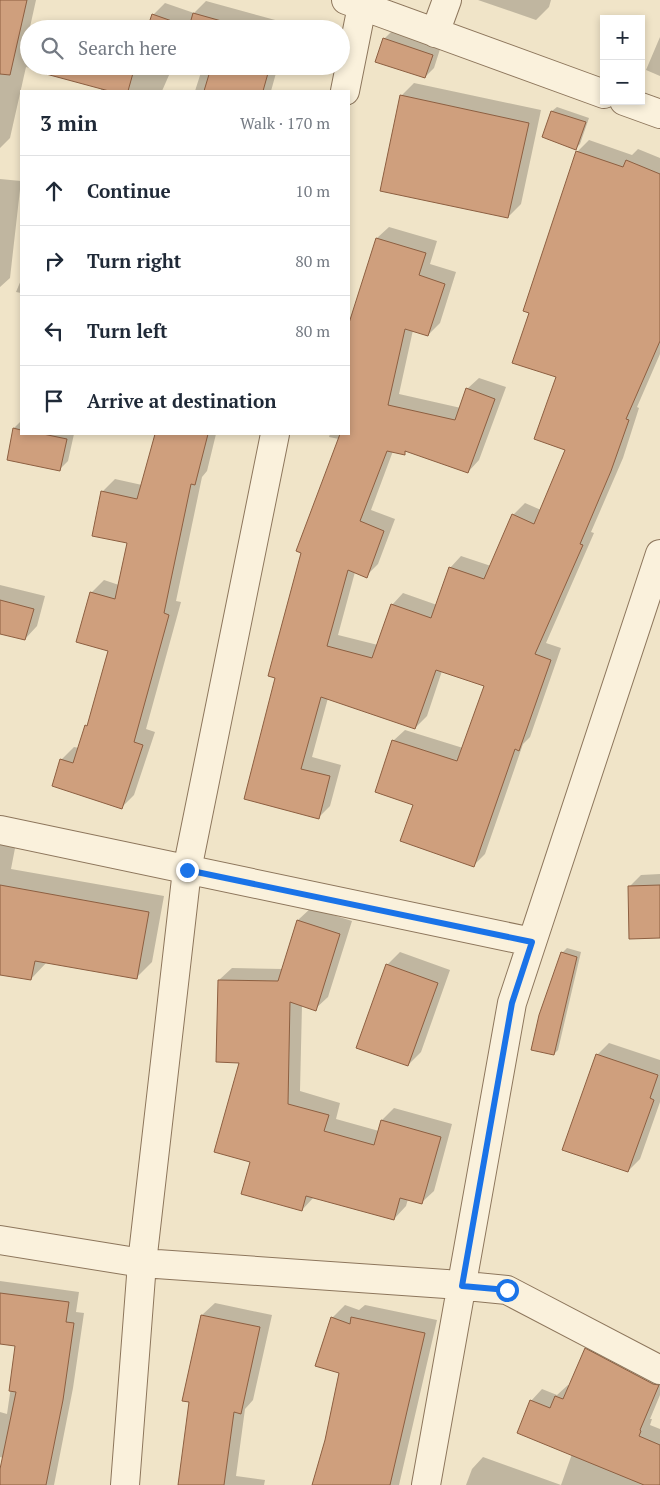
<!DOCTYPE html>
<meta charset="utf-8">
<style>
:root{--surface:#fff;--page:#f2f2f3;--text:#1f2937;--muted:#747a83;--line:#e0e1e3}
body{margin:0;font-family:"PT Serif",serif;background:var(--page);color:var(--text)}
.controls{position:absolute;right:15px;top:15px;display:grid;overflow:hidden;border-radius:0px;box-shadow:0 2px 8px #0003}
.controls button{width:45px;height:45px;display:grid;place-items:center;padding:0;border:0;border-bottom:1px solid var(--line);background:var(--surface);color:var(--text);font:25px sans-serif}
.stop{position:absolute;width:15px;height:15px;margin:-11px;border:4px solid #1a73e8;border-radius:50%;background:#fff}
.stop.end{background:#1a73e8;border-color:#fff;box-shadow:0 1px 5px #0008}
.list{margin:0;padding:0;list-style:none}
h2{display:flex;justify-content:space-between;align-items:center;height:65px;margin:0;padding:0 20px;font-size:21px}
h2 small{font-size:16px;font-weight:400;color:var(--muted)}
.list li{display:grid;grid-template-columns:32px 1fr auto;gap:15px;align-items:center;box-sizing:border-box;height:70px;padding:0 20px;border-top:1px solid var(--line)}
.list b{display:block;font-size:19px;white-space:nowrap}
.list em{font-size:16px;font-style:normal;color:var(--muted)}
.icon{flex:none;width:28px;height:28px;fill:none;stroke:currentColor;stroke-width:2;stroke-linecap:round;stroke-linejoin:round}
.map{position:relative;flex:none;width:660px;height:1485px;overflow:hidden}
.search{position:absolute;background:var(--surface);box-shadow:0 2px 8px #0003;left:20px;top:20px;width:330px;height:55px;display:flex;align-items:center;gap:12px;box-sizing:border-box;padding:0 18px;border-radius:28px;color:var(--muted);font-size:19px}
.panel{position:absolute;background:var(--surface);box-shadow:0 2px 8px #0003;left:20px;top:90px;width:330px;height:345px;border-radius:0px}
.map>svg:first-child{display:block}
.shadow{fill:#0003}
.building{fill:#cf9f7d;stroke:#8d5f41}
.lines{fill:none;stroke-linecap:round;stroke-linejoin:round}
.street-casing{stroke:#8d765c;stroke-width:30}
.street{stroke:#faf1dc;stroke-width:28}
.route{stroke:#1a73e8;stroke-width:6}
</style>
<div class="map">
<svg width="660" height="1485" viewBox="0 0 660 1485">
<rect width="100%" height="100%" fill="#f0e4c8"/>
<path class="shadow" d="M0,0H36L30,27L35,29H29V66H173L162,91H101V88L26,67L10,138L0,148Z
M478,0H551L549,7L536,20Z
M206,1L290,24L288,29H148L153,15L165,3L194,13Z
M393,30L441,46L434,68L425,77L384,39Z
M660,37V76L646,70Z
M203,66H278L271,91H195Z
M414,83L541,110L521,204L508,217L401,96Z
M557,107L589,118L580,144L576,148L544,137L552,111Z
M589,140L632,155L638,149L660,158V354L637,407L639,408L623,458L591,532L594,533L546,643L561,648L530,737L523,744L485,854L473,866L414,804L393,741L405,730L463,748L485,686L442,671L427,716L415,728L328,698L312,757L341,765L330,806L319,817L245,798L339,439L329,437L330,434H349V347L356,313L354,312L377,238L389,227L437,241L430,264L456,272L440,323L428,335L413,330L399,394L461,408L467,389L479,378L506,387L479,460L468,472L407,451L404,453L393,451L371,510L395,519L378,564L366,576L355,572L338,635L378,645L392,605L403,593L437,605L450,568L461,556L491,566L513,515L525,503L541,510L567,450L558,376L530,312L577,152Z
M0,179L21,181L10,278L0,287Z
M21,280V293L16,292Z
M21,421V434H74L68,461L59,470L14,428Z
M156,434H216L207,471L202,477L176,601L181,602L146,729L155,732L134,795L121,808L61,760L74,747L79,748L88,724L109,650L91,593L104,580L119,585L128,542L102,492L115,479L142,485Z
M0,585L45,596L37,626L25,639L0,632Z
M0,840L16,843L11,869L164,896L152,962L136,978L47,962L31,979L0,973Z
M660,874V937L630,886L641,875Z
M311,908L352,921L328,997L315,1009L302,1005L300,1091L340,1103L336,1119L379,1131L382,1120L394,1108L452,1124L434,1191L421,1203L408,1199L406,1206L394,1219L314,1197L302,1210L252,1161L241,1062L219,980L232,968L283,969L298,920Z
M567,948L581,952L558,1050L554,1054L562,953Z
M400,952L450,970L421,1052L408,1065L387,965Z
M609,1043L660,1060V1102L640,1159L628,1171L597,1055Z
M0,1281L79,1292L76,1312L84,1313L73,1388L54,1485H0L4,1458L0,1457V1412L7,1414L17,1345L0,1342Z
M215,1303L272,1315L253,1400L245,1409L236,1476L265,1480L264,1485H180L190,1401L184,1400L202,1315Z
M345,1305L359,1310L365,1305L437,1320L399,1485H315L340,1373L332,1318Z
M597,1338L660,1370V1395L650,1419H652L650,1425L660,1429V1485H466L472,1469L483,1457L561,1485L572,1454L531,1401L542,1389L557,1395L568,1385L570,1386L586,1349Z"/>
<path class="building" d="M0,0H27L10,75L0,74Z
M193,13L250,29H147L152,14L189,27Z
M383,38L433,55L425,78L375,62Z
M47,66H135L128,91H109L46,74Z
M192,66H270L263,91H204L210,71Z
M400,95L529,123L508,218L380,191Z
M551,111L586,122L576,150L542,137Z
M576,151L623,167L626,160L660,174V341L626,419L629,420L611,471L580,544L583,545L535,654L551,660L519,751L515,749L474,867L400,841L413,805L375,792L392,740L457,761L484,686L436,670L415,729L321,697L301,769L330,776L319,819L244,799L275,678L268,676L301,553L296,551L340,434H349V323L376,238L426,253L419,275L445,284L428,336L405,329L388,405L455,420L466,388L495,399L468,473L405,451V455L387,451L360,521L384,531L367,578L348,570L327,646L372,658L391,604L431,618L449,567L484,579L512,514L534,524L565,450L534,439L556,377L512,363L529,313L523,311Z
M13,428L21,430V434H43L67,439L60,471L7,460Z
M155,434H208L195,485L191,484L164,613L169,615L134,742L143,745L122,809L52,786L60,759L73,763L85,725L87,726L108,651L76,642L90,592L115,599L127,543L92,536L101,491L137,499Z
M0,600L34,609L25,640L0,634Z
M0,885L149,912L137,979L35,961L31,980L0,975Z
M660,885V938L629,939L628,886Z
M297,920L340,934L316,1011L290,1002L288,1104L329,1115L324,1131L374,1145L381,1120L441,1137L422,1204L400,1198L394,1220L306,1196L302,1211L241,1194L250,1162L214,1152L239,1063L216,1062L218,980L278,981Z
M561,952L577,957L554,1055L531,1050L539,1015Z
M386,964L438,983L408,1066L356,1048Z
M596,1054L658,1075L650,1098L654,1100L628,1172L562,1150Z
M0,1293L69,1302L66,1322L74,1323L63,1400L46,1485H0V1469L16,1392L9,1391L15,1346L0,1344Z
M201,1315L260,1327L241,1414L234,1412L224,1485H178L189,1402L182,1401Z
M331,1317L350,1324L351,1317L425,1333L390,1485H312L325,1440L339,1373L315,1366Z
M585,1348L653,1384L659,1385L640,1430L641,1431L639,1436L660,1445V1485H644L517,1433L530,1400L550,1408L555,1396L563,1399Z"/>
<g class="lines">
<defs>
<path id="street" d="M346,0L604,94
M435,33L447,0
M345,91L362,6
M624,101L660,114
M0,830L532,942
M0,1240L142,1263L446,1284L507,1290L660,1370
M125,1485L142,1263L187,870L275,434
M426,1485L512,1003L660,554"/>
</defs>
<use href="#street" class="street-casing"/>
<use href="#street" class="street"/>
</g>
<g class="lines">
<path class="route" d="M187,870L532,942L512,1003L462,1286L507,1290"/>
</g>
</svg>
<div class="controls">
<button>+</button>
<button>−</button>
</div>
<div class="stop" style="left:507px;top:1290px"></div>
<div class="stop end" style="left:187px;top:870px"></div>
<div class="search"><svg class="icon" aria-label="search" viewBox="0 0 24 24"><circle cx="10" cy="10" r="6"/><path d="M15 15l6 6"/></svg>Search here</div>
<section class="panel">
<h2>3 min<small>Walk · 170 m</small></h2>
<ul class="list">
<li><svg class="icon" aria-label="ahead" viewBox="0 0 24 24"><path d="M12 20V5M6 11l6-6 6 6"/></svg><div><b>Continue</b></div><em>10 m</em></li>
<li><svg class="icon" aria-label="right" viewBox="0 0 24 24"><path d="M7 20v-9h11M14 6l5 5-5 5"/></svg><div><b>Turn right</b></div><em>80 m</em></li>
<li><svg class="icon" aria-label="left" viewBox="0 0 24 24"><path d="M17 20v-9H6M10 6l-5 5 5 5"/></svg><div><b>Turn left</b></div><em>80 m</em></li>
<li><svg class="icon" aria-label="arrive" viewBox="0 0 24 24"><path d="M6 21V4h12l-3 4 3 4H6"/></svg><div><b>Arrive at destination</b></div></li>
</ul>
</section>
</div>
